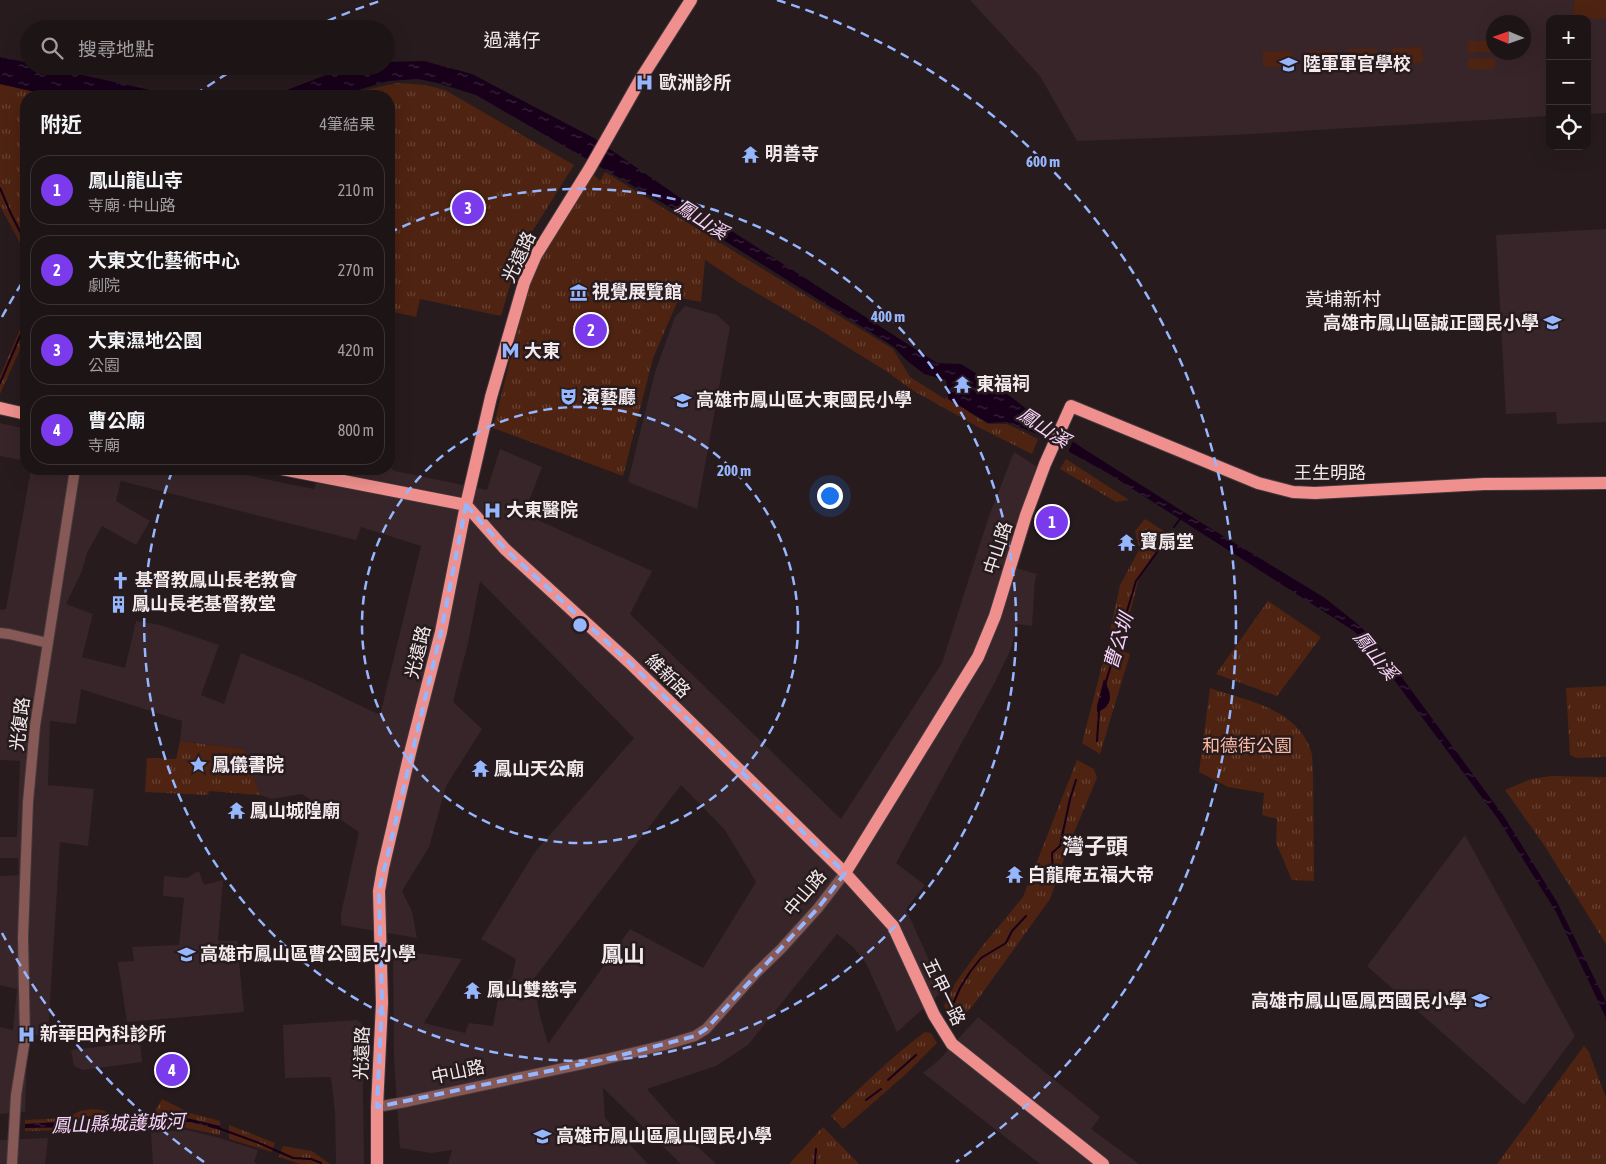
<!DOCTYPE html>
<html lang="zh-TW">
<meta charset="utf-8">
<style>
:root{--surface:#1d1416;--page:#251d1f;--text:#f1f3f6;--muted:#a09ea1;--line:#3b3335;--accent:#7c3aed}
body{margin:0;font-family:"Asap Condensed","Noto Sans TC",sans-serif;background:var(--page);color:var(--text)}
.controls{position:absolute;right:15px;top:15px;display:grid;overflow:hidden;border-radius:10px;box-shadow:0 5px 20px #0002}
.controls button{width:45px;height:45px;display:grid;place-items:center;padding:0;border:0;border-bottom:1px solid var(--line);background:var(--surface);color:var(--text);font:25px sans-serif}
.compass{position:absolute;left:1486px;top:15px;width:45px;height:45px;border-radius:50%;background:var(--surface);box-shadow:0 5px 20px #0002;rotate:272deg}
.you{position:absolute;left:829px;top:495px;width:18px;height:18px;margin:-12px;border:4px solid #fff;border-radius:50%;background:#1a73e8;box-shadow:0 0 0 8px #1a73e833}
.badge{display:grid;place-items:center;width:32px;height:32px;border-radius:50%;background:var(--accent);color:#fff;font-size:16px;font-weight:700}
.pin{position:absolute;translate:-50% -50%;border:2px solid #fff;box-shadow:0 1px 5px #0006}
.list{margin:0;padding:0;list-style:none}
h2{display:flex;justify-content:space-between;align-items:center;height:65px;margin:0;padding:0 20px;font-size:21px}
h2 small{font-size:16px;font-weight:400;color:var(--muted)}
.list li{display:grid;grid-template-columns:32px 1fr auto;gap:15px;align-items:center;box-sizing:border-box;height:70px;margin:0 10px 10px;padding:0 10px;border:1px solid var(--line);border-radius:20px}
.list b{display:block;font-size:19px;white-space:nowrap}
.list p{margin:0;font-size:16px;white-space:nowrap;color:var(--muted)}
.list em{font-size:16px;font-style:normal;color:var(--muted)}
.icon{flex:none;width:28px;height:28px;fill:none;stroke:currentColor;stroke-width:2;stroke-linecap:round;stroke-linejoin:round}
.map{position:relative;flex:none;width:1606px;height:1164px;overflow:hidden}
.search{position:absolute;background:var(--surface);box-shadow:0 5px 20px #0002;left:20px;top:20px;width:375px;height:55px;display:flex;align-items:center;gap:12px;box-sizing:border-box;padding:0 18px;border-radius:28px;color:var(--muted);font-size:19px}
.panel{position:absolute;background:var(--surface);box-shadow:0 5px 20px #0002;left:20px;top:90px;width:375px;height:385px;border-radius:20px}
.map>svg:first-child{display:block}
.built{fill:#372529;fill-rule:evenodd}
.grass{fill:url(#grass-tufts)}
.pitch{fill:#4e2311}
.water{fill:url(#water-ripples)}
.pier{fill:#271b1e}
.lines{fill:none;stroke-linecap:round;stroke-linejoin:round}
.stream{stroke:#18001b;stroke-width:2}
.minor-casing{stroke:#43383b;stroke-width:12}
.major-casing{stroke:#43383b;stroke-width:14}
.minor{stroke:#865856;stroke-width:10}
.major{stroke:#ef908e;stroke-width:12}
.marked{fill:none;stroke:#96b6fd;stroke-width:4;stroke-dasharray:10 6;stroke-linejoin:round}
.ring{fill:none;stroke:#96b6fd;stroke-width:2.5;stroke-dasharray:9 6}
.labels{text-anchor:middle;stroke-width:5;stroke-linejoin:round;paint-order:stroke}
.poi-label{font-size:18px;font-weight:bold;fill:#f2eaec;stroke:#271b1e;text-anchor:start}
.street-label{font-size:18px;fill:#f2eaec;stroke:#271b1e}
.park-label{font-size:18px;fill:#fcbaa2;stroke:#271b1e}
.neighbourhood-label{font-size:19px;fill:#f2eaec;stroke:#271b1e}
.water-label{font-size:19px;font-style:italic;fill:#f7d4fa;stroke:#271b1e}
.district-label{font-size:22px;font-weight:bold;fill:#f2eaec;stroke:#271b1e}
.centre{fill:#96b6fd;stroke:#271b1e;stroke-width:2.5}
.ring-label{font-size:15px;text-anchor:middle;font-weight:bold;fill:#96b6fd;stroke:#271b1e;stroke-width:5;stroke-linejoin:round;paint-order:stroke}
</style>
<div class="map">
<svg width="1606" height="1164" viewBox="0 0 1606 1164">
<defs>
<pattern id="grass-tufts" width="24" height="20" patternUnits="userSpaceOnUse" patternTransform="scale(1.25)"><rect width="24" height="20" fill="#4e2311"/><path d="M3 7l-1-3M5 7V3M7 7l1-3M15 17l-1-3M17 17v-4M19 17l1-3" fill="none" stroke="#684334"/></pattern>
<pattern id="water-ripples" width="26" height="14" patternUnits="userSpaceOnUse" patternTransform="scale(1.25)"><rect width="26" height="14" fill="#18001b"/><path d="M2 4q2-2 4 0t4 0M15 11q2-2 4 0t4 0" fill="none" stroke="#3a253c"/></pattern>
</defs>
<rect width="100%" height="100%" fill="#271b1e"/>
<path class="built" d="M970,0H1606V113L1587,114V19H1550V116L1233,135L1077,141L1040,76ZM1494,22H1524V52H1494Z
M1606,229V422L1557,424L1556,412L1506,414L1496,235Z
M685,306L717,315L730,327L697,509L628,482L655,372L675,317Z
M0,423L26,429V461L0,456Z
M500,449L542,467L524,514L652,571L630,614L841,819L942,663L988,519L1014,452L1036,466L1005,565L1037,574L1035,580L1032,626L1017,624L1011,649L994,684L896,863L925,885L906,909L943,991L897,1032L866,963L853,947L837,934L748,1045L716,1066L647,1089L694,1143L716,1164H681L603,1088L605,1118L648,1164H448L452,1150L431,1153L400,1148L394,1059L393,950L462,959L424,1023L465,1033L469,1023L493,1026L500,988L512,977L516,959L481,939L535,852L634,738L480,581L468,643L453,702L482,729L446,786L429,847L402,891L412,912L417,938L341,925V914L359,832L302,794L272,799L260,795L244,749L180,741L182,721L81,689L76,724L50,721L48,785L94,789L88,846L60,842L48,1035H28L25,1112L0,1114V1027L13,1030L17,989L0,985V876L19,875L18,858H0V837H17L20,761L0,760V610L6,609L31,469H217L314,489L320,469H389V467L395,471L487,490ZM121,481L356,540L361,527L421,546L380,715L309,681L241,653L224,704L201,695L219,645L160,625L136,621L125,668L82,657L93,614L66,604L82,571L87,553L102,526L136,545L150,521L116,501ZM681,785L725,830L756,882L703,968L630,929L548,1044L540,1016L533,980Z
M1465,835L1575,1036L1524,1105L1367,966Z
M199,871L204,885L223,880L218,941H237L244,1012L127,1022L118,962L134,961L132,947L179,945L184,898L163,896L164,876L186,878Z
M978,1017L1100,1117L1091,1129L1139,1164H1040L923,1073L939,1060Z
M357,1020L366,1027L363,1087L364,1164H336L335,1113L331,1077L285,1078L283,1025Z
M140,1042L142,1062L83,1070L74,1066L71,1050Z
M187,1130L216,1137L258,1150L254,1162L258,1164H153L151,1132Z
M48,1138L45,1164H0V1140Z"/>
<path class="grass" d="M397,83L425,85L445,90L574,165L520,251L501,316L420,299L416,317L389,311V96H345L352,93Z
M0,84L54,96H26V254L0,206Z
M605,172L893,349L910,377L945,399L950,394L970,413L988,424H1007L1038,439L1032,454L980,428L912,390L889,373L817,328L743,285L705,260L701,302L679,298L653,358L623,476L493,428L531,276L592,173L600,181Z
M26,315V336L0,394V376Z
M1066,459L1129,500L1116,502L1060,469Z
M1145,519L1170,535L1139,578L1122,644L1108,640L1120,585L1139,550L1135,531Z
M1268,601L1321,637L1277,696L1216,674Z
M1107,646L1130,654L1100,754L1082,743Z
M1606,686V757L1576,758L1570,755L1566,688Z
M1210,688C1247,701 1297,708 1311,751C1313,756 1312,764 1313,770L1314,881L1292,880L1276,843L1277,819L1262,815L1264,793L1228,787L1199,772Z
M180,741L244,749L260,795L209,791L208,795L145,792L147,758L176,759Z
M1077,760L1094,769L1097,778L1070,842L1050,899L978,999L955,1027L944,1006L956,982L980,949L1023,897Z
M1551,776L1606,777V944L1544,845L1505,790L1531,779Z
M925,1032L931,1033L937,1043L906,1074L843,1129L831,1116C861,1087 891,1057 925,1032Z
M1584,1046L1589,1052L1606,1098V1164H1497Z
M162,1099L190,1113L220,1121V1135L186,1128L25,1131V1120L67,1118L80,1111L92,1109L102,1110L113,1115L153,1114Z
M229,1125L275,1143L272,1152L229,1139Z
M823,1127L859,1164H789Z
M283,1146L312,1151L330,1164H300L279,1157Z"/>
<path class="pitch" d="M1574,0H1606V19L1573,18Z
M1468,41H1493V52H1468Z
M1422,47L1423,63H1393V48Z
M1347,49H1377V64H1348Z
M1334,50V65L1305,66V51Z
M1292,51V67H1263V52Z
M1468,58H1495V69H1468Z"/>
<path class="water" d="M0,57L29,63V66H42L177,96H53L0,84Z
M424,61L472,74L594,138L679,197L937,363L961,364L997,386L1037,417L1084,449L1179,509L1325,598L1360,626L1379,646L1505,818L1557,902L1606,1002V1018L1556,912L1498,819L1377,657L1354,631L1111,475L1037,434L1007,422L988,423L948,399L946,380L924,374L905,359L894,347L685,216L476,95L437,83L418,79L388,81L338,96H271L334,72L362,66H386V62Z
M1104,679C1111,692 1115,706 1097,712V706Z
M85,1116L99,1117L108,1119L187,1118L220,1126V1130L191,1122H180C156,1123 132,1122 109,1125C97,1126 90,1131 78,1127L25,1128V1124L76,1121Z"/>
<path class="pier" d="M1049,422L1074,439L1067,454L1041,439Z"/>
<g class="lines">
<path class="stream" d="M0,188L11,214L26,243
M0,383L26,322
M1174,527L1180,519
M1105,685L1136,581L1160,548
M1097,741L1099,711
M1053,873L1052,853L1060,846L1070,799L1076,780
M951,1017L953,1004L960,988L970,972L981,958L1006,943L1012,931L1026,916
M888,1080L916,1055
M866,1100L881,1089
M218,1128L259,1143L293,1158L311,1159L321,1163
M815,1164L816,1149"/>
<defs>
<path id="minor" d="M0,633L9,634L48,643
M377,1107L405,1102L606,1059L665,1045L695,1036L706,1029L756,973L781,949L818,908L845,873
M12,1164L16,1095L25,1039L23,937L28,802L35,726L75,469"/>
<path id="major" d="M0,408L26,414
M282,469L466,505
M466,505L505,549L630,663L845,873L893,926L934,1015L952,1044L1103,1164
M845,873L978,657L995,616L1026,515L1045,464L1071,406L1258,483L1293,492L1315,493L1484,484L1606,483
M377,1164V1107L382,1003L379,891L383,868L410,753L441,632L466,505L491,397L524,283L536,255L590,168L640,80L691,0"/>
</defs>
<use href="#minor" class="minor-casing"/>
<use href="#major" class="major-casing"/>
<use href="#minor" class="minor"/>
<use href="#major" class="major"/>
</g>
<path class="marked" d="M466,505L505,549L630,663L845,873L818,908L706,1029L695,1036L606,1059L377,1107L382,1003L379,891L441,632Z"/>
<g class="ring">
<circle cx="580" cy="625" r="218"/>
<path d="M389 233A436 436 0 1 1 173 469"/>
<path d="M204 1162A655 655 0 0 1 2 933M2 317A655 655 0 0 1 25 278M195 95A655 655 0 0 1 238 67M314 27A655 655 0 0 1 383 0M777 0A655 655 0 0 1 956 1162"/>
</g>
<defs>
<symbol id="university-bare" viewBox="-9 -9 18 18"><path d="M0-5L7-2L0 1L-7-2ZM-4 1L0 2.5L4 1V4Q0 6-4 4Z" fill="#96b6fd" stroke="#271b1e" stroke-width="2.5" paint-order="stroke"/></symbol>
<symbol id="hospital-bare" viewBox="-9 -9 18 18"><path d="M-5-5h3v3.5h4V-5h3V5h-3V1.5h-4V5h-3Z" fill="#96b6fd" stroke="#271b1e" stroke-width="2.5" paint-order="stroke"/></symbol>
<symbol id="temple-bare" viewBox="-9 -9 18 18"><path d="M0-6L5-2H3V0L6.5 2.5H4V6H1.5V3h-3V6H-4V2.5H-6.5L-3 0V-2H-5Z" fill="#96b6fd" stroke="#271b1e" stroke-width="2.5" paint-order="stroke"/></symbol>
<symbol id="museum-bare" viewBox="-9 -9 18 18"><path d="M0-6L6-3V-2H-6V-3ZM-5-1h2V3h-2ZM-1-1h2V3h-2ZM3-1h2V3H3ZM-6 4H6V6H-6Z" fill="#96b6fd" stroke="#271b1e" stroke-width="2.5" paint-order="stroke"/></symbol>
<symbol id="school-bare" viewBox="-9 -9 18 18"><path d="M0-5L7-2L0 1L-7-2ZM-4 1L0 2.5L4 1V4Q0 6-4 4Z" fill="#96b6fd" stroke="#271b1e" stroke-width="2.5" paint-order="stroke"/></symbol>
<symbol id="metro-bare" viewBox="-9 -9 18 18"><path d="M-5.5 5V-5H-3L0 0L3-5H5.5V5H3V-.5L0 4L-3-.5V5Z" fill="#96b6fd" stroke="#271b1e" stroke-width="2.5" paint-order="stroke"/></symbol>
<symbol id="theatre-bare" viewBox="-9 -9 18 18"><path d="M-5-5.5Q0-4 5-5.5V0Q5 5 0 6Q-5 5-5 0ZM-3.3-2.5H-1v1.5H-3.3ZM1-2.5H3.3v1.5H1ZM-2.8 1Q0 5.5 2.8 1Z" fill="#96b6fd" stroke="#271b1e" stroke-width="2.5" paint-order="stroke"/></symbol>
<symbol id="church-bare" viewBox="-9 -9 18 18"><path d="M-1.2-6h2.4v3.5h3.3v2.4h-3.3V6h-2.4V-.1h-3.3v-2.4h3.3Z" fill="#96b6fd" stroke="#271b1e" stroke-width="2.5" paint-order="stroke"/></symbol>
<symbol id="building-bare" viewBox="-9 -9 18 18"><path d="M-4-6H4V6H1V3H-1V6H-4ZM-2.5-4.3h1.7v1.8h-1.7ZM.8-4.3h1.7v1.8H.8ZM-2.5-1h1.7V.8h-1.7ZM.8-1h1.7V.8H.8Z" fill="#96b6fd" stroke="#271b1e" stroke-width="2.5" paint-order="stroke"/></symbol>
<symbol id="sight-bare" viewBox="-9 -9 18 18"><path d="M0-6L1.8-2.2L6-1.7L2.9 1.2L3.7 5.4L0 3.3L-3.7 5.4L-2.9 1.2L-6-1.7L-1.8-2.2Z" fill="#96b6fd" stroke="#271b1e" stroke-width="2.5" paint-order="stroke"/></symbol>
</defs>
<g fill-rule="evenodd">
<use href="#university-bare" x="1276" y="52" width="25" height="25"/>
<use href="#hospital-bare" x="632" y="70" width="25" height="25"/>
<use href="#temple-bare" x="738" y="142" width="25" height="25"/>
<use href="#museum-bare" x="566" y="280" width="25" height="25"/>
<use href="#school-bare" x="1540" y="310" width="25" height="25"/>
<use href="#metro-bare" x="498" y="338" width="25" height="25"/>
<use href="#temple-bare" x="950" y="372" width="25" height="25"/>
<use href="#theatre-bare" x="556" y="384" width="25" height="25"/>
<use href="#school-bare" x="670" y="388" width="25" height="25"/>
<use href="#hospital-bare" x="480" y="498" width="25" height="25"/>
<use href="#temple-bare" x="1114" y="530" width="25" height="25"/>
<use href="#church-bare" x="108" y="568" width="25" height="25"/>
<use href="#building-bare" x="106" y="592" width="25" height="25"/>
<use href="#sight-bare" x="186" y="752" width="25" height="25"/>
<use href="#temple-bare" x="468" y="756" width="25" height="25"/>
<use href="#temple-bare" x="224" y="798" width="25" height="25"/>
<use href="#temple-bare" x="1002" y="862" width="25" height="25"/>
<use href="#school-bare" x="174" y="942" width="25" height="25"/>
<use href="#temple-bare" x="460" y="978" width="25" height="25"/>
<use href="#school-bare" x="1468" y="988" width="25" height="25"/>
<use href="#hospital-bare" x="14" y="1022" width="25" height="25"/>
<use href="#school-bare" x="530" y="1124" width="25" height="25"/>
</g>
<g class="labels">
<g class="poi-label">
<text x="1303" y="70">陸軍軍官學校</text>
<text x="659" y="89">歐洲診所</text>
<text x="765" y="160">明善寺</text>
<text x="592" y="298">視覺展覽館</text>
<text x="1539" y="329" text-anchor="end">高雄市鳳山區誠正國民小學</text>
<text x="524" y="357">大東</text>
<text x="976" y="390">東福祠</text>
<text x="582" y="403">演藝廳</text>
<text x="696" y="406">高雄市鳳山區大東國民小學</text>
<text x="506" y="516">大東醫院</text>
<text x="1140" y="548">寶扇堂</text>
<text x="135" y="586">基督教鳳山長老教會</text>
<text x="132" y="610">鳳山長老基督教堂</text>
<text x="212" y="771">鳳儀書院</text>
<text x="494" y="775">鳳山天公廟</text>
<text x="250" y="817">鳳山城隍廟</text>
<text x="1028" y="881">白龍庵五福大帝</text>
<text x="200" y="960">高雄市鳳山區曹公國民小學</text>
<text x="487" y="996">鳳山雙慈亭</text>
<text x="1467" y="1007" text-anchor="end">高雄市鳳山區鳳西國民小學</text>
<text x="40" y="1040">新華田內科診所</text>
<text x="556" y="1142">高雄市鳳山區鳳山國民小學</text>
</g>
<g class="street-label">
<text transform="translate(519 257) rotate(-65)" y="6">光遠路</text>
<text x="1330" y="479">王生明路</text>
<text transform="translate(998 548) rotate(-72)" y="6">中山路</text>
<text transform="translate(418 652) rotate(-76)" y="6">光遠路</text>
<text transform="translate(668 676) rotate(45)" y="6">維新路</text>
<text transform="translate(20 724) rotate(-83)" y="6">光復路</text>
<text transform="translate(805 893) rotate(-50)" y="6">中山路</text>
<text transform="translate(944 992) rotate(64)" y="6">五甲一路</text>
<text transform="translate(362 1053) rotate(-88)" y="6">光遠路</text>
<text transform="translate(458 1072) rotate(-12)" y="6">中山路</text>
</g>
<g class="park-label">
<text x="1247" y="752">和德街公園</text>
</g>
<g class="neighbourhood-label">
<text x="512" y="47">過溝仔</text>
<text x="1343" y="306">黃埔新村</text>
</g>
<g class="water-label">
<text transform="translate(702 219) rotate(32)" y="7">鳳山溪</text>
<text transform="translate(1044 427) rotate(33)" y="7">鳳山溪</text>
<text transform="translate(1118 641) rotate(-73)" y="7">曹公圳</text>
<text transform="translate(1376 655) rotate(51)" y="7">鳳山溪</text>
<text transform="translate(118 1123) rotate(-2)" y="7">鳳山縣城護城河</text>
</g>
<g class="district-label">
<text x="1095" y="854">灣子頭</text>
<text x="623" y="962">鳳山</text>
</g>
</g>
<circle cx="580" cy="625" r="8" class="centre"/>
<g class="ring-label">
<text x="1043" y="167">600 m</text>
<text x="888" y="322">400 m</text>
<text x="734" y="476">200 m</text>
</g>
</svg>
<div class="controls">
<button>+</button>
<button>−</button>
<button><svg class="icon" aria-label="locate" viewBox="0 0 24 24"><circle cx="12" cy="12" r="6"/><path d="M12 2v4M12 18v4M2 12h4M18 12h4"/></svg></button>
</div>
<svg class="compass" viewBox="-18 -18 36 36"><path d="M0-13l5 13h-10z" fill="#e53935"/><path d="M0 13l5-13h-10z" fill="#a09ea1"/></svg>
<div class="you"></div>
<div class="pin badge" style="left:1052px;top:522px">1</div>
<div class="pin badge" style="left:591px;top:330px">2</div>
<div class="pin badge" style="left:468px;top:208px">3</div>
<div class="pin badge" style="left:172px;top:1070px">4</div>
<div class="search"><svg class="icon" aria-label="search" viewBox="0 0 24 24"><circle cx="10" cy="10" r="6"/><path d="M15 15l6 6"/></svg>搜尋地點</div>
<section class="panel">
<h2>附近<small>4筆結果</small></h2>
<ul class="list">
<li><span class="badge">1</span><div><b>鳳山龍山寺</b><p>寺廟 · 中山路</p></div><em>210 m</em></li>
<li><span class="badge">2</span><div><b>大東文化藝術中心</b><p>劇院</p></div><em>270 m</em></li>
<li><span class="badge">3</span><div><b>大東濕地公園</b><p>公園</p></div><em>420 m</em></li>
<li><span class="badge">4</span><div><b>曹公廟</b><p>寺廟</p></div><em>800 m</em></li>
</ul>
</section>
</div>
